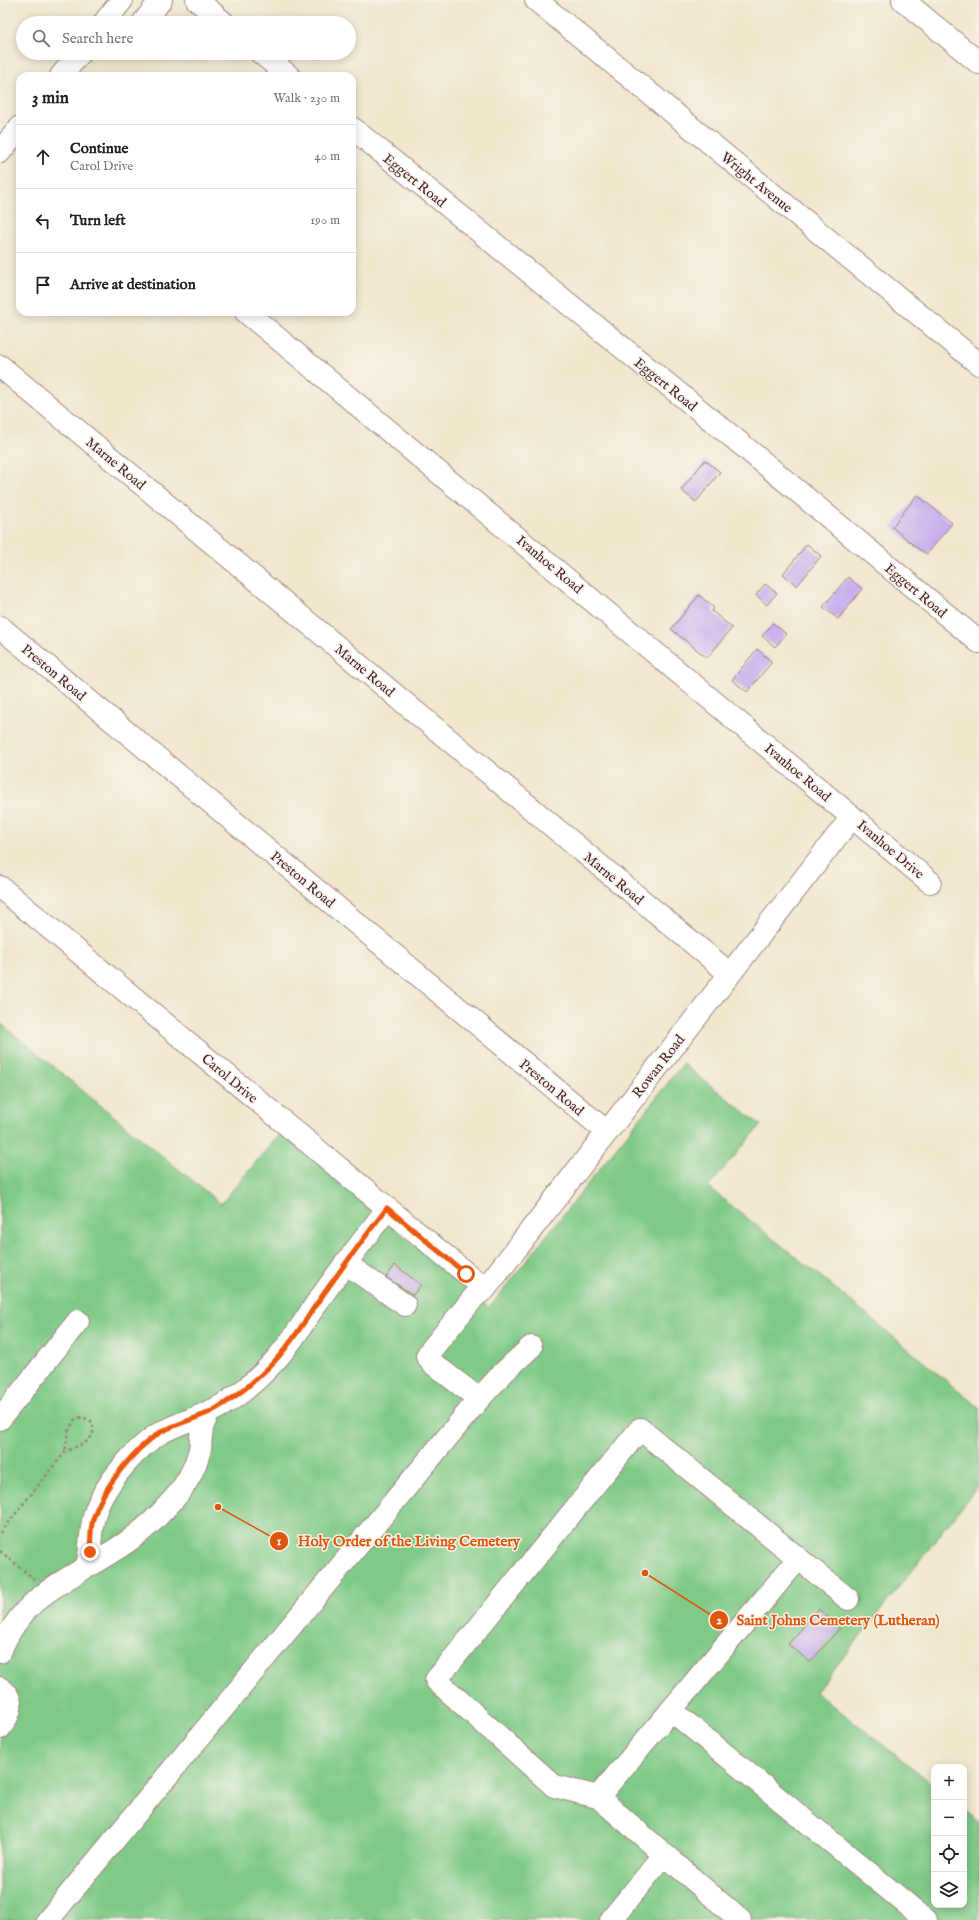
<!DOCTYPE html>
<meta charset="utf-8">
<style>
:root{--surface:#fff;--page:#f6f6f6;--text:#222;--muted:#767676;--line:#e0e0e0}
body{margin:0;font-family:"IM FELL English",serif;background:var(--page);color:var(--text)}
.controls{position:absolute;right:12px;bottom:12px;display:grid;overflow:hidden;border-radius:8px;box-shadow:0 2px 10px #0003}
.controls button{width:36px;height:36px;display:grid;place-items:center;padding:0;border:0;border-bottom:1px solid var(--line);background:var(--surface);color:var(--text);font:20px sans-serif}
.stop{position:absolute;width:12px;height:12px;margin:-9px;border:3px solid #ea580c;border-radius:50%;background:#fff}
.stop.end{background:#ea580c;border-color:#fff;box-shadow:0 1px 4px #0008}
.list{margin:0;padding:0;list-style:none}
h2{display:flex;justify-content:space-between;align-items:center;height:52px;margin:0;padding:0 16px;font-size:17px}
h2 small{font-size:13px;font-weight:400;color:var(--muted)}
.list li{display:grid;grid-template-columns:26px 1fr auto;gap:12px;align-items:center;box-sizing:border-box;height:64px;padding:0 16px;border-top:1px solid var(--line)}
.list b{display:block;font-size:15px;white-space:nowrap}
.list p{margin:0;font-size:13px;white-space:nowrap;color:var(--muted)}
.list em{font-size:13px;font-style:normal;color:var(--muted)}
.icon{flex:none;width:22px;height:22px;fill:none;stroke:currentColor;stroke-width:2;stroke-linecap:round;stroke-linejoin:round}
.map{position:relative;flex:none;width:979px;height:1920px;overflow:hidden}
.search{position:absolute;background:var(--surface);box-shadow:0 2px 10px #0003;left:16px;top:16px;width:340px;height:44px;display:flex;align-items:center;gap:10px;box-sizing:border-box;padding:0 14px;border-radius:22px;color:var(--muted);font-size:15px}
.panel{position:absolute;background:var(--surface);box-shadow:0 2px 10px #0003;left:16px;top:72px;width:340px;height:244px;border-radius:12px}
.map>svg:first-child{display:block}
.green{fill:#80ca87;stroke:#657459}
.building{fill:#c5a8ee}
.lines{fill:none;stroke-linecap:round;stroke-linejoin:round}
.minor-casing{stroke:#9d837c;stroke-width:24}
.path{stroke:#9d837c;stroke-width:2.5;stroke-dasharray:3 3;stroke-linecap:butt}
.minor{stroke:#fff;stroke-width:22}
.route{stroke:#ea580c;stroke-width:5}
.labels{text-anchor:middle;stroke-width:3;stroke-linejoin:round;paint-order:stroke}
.street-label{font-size:14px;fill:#4a1f2b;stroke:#f7f3e8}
.leader{fill:none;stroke:#e0560e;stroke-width:1.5}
.callout-dot{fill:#e0560e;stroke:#f7f3e8;stroke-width:1.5}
.mark-label{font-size:12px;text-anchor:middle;font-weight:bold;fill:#fff}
.callout-label{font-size:15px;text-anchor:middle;font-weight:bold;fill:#e0560e;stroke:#f7f3e8;stroke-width:3;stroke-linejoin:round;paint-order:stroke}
</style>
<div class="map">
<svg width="979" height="1920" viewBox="0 0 979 1920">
<rect width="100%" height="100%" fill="#f7f3e8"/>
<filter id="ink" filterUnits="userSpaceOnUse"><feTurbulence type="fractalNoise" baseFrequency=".025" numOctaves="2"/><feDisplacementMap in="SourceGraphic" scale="8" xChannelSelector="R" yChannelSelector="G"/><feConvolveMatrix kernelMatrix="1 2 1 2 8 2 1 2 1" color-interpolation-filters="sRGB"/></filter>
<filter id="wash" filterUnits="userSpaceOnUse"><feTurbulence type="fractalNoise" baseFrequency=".012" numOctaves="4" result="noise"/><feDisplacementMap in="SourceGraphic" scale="16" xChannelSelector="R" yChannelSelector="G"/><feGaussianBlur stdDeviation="0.9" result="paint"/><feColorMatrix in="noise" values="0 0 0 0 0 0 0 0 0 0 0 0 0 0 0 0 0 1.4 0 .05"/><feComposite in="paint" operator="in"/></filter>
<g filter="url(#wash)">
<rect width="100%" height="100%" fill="#f0e7cd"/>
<path class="green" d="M0,1023L221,1204L281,1132L489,1308L683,1064L761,1125L708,1187L825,1280L979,1408V1485L816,1692L934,1785V1905H964V1809L979,1821V1920H0Z"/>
<g id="blocks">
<path class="building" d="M705,460L720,472L696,502L681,490Z
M917,495L952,523L927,554L917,548L892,527Z
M807,544L821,556L797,586L783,574Z
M848,577L862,589L838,619L823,607Z
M765,584L777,593L767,605L756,595Z
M699,595L714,608L712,611L732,628L707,658L671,629Z
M773,623L786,634L775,647L762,636Z
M757,649L772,662L747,692L732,680Z
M395,1265L421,1285L413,1295L386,1277Z
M819,1609L840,1628L810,1662L788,1644Z"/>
</g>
</g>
<g filter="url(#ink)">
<use href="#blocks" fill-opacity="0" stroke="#9d837c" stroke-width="1"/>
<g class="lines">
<defs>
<path id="minor" d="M197,0L224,23
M536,0L979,364
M903,0L979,63
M104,23L122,0
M143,23L161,0
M261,53L289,76
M61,76L80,53
M352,128L741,444L979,642
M0,152L20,127
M246,312L930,882
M0,366L730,974
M0,627L607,1132
M0,887L485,1289L852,817
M345,1263L405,1305
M479,1399L432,1363L427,1356L430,1351L475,1296L485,1289
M0,1419L78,1321
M87,1566C92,1547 89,1528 96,1510C105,1484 138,1445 162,1432C177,1424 194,1419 209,1412C231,1402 253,1384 270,1366C289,1347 303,1323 318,1301C341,1269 364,1239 387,1209
M0,1652C25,1588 81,1576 131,1539C145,1529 158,1517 169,1504C184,1489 195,1469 200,1449C201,1445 200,1441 201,1437C201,1427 205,1419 210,1411
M0,1688C16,1700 11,1714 0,1728
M671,1710L926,1920
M598,1797L798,1559
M48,1920L479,1399L504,1372L531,1347
M611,1920L664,1855
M740,1920L598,1797L554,1786L436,1680L640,1429L848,1599"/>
</defs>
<use href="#minor" class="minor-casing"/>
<path class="path" d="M0,1533L65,1452L86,1442L93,1435V1424L91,1421L82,1417L74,1420L68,1432L65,1452
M0,1551L34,1579"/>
<use href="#minor" class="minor"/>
</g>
</g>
<g class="lines" filter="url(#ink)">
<path class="route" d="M90,1552C91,1542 90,1530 93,1519C102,1489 134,1448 161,1432C177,1423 196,1419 212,1411C232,1400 253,1383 269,1367C289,1347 304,1322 320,1299C342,1268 364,1238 387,1208L466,1274"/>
</g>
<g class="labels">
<g class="street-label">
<text transform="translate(415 180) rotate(39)" y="5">Eggert Road</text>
<text transform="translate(757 182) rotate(39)" y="5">Wright Avenue</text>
<text transform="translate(666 384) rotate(39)" y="5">Eggert Road</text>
<text transform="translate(116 463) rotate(40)" y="5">Marne Road</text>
<text transform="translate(550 564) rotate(40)" y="5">Ivanhoe Road</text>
<text transform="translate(916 590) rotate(40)" y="5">Eggert Road</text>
<text transform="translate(365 670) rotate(40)" y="5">Marne Road</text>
<text transform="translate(54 672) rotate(40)" y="5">Preston Road</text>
<text transform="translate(798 772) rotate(40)" y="5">Ivanhoe Road</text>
<text transform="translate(891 849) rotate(40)" y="5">Ivanhoe Drive</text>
<text transform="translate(614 878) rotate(40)" y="5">Marne Road</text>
<text transform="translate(303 879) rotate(40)" y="5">Preston Road</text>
<text transform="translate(658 1066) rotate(-52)" y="5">Rowan Road</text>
<text transform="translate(230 1078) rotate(40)" y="5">Carol Drive</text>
<text transform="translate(552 1087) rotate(40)" y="5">Preston Road</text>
</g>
</g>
<path class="leader" d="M218 1507L279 1541M645 1573L719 1620"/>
<g class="callout-dot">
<circle cx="218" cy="1507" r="4"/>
<circle cx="645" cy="1573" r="4"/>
<circle cx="279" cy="1541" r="10"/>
<circle cx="719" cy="1620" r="10"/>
</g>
<g class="mark-label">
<text x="279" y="1545">1</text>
<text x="719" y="1624">2</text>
</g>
<g class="callout-label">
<text x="409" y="1546">Holy Order of the Living Cemetery</text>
<text x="838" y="1625">Saint Johns Cemetery (Lutheran)</text>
</g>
</svg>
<div class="controls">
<button>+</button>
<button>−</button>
<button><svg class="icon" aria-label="locate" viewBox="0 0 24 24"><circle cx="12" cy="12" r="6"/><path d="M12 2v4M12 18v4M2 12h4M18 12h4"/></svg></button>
<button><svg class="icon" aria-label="layers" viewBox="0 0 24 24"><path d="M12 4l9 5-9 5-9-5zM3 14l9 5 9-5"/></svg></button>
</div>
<div class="stop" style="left:466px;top:1274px"></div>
<div class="stop end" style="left:90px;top:1552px"></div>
<div class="search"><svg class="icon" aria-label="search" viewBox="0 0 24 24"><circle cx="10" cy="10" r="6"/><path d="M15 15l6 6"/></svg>Search here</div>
<section class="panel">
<h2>3 min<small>Walk · 230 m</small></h2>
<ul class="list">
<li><svg class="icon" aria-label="ahead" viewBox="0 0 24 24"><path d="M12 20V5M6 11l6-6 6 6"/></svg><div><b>Continue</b><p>Carol Drive</p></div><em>40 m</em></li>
<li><svg class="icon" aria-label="left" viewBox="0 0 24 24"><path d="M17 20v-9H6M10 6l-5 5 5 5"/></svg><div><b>Turn left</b></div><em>190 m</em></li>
<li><svg class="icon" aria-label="arrive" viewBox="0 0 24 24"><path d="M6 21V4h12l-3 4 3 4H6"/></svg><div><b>Arrive at destination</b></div></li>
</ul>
</section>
</div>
